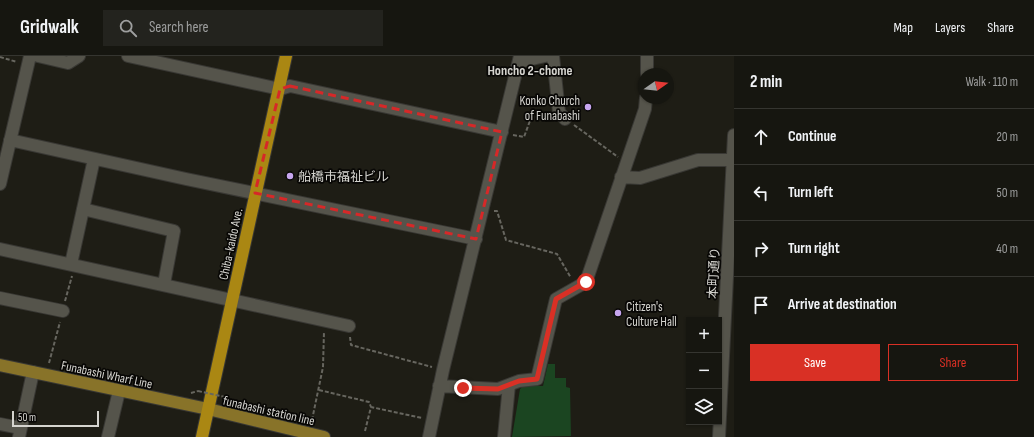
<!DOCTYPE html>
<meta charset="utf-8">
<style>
:root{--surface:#161610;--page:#23231e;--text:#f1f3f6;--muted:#9e9f9f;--line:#353530;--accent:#d93025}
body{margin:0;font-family:"Sofia Sans Condensed","Noto Sans JP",sans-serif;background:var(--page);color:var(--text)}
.controls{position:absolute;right:12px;bottom:12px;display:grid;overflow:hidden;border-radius:0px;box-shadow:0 1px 3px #0004}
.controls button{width:36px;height:36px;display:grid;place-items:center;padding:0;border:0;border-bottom:1px solid var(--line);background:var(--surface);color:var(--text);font:20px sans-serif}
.compass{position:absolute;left:638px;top:12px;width:36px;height:36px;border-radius:50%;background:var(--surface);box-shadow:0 1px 3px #0004;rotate:76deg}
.scale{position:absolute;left:12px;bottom:10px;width:87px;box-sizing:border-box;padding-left:4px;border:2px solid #d5d4cf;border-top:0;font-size:11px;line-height:14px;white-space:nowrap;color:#d5d4cf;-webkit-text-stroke:3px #080705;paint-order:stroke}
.stop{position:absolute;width:12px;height:12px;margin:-9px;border:3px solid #d93025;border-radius:50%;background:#fff}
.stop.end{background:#d93025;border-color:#fff;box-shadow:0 1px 4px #0008}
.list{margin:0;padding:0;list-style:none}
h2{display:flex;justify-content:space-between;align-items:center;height:52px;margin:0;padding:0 16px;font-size:17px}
h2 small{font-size:13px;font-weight:400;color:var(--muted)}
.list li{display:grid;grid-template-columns:26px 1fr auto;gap:12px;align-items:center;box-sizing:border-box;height:56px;padding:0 16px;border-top:1px solid var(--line)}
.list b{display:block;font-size:15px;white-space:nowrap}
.list em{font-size:13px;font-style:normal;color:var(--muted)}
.actions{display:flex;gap:8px;padding:12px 16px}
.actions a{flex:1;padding:9px 0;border:1px solid var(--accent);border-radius:0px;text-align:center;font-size:14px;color:var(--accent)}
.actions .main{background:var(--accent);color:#fff}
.icon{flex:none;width:22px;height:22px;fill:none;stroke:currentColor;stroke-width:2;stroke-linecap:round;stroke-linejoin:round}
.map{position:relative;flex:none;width:734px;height:381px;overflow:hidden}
header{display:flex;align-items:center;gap:24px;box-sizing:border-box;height:56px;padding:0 20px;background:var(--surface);border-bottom:1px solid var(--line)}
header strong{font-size:19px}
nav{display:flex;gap:22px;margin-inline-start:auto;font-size:14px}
.search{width:280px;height:36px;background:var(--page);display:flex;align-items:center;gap:10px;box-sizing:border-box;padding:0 14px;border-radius:0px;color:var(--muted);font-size:15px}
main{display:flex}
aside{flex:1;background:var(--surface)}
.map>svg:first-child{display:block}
.green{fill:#1b4521}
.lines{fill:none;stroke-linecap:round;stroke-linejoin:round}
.minor-casing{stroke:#393834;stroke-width:14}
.major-casing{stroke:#393834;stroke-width:14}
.highway-casing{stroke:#393834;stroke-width:14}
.path{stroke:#67665f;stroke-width:2;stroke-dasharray:4 2;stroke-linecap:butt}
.minor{stroke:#55544b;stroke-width:12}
.major{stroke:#887329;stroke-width:12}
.highway{stroke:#aa8713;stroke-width:12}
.path-bridge{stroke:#67665f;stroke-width:2;stroke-dasharray:4 2;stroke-linecap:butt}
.route{stroke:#d93025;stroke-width:5}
.marked{fill:none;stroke:#d62828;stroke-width:3;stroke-dasharray:8 5;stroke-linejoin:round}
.poi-dot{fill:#c7a6ef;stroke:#080705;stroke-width:1.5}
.labels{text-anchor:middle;stroke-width:3.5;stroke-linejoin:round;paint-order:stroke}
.poi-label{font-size:13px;fill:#d5d4cf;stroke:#080705;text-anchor:start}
.street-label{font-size:13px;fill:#d5d4cf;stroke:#080705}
.neighbourhood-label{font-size:14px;font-weight:bold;fill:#d5d4cf;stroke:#080705}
</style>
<header>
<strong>Gridwalk</strong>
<div class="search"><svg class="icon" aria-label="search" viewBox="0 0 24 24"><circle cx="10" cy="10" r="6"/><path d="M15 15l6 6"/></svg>Search here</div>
<nav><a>Map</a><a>Layers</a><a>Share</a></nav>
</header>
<main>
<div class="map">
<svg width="734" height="381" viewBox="0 0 734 381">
<rect width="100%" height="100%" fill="#1e1d15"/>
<path class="green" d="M548,308H555V322H566V331L570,332L571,380L512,381L520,333L523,330H543Z"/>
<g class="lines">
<defs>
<path id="minor" d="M38,0L68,7L79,0
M128,0L266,30L280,33L290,30L502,76
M553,0L559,56L565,63
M519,6L545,0
M647,18V0
M10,84L186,123L476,183
M621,121L640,122L698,104H733
M0,128L30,0
M83,153L174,175L164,228
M0,193L349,270
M71,208L94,103
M0,242L63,255
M439,330L498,333L519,325L537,323L556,243L586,226L645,53L646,42
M0,368L20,372
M19,381L33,316
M108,381L119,335
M429,381L443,314L520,0
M504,381L509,329
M719,381L734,79"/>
<path id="major" d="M0,309L208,353L324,381"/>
<path id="highway" d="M202,381L286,0"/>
</defs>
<use href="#minor" class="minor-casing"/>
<use href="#major" class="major-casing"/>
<use href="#highway" class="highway-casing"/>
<path class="path" d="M0,1L17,6
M574,69L618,101
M513,79L524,81L531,62L548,58
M494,155H497L506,184L557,198L571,222
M65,245L72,220
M350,281L351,289L432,311
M49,307L60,266
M319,334L369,346L371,351
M191,337L198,335
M225,341L231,346
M312,364L323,311L324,276
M365,375L371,351L422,362"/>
<use href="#minor" class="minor"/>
<use href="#major" class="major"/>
<use href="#highway" class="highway"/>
<path class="path-bridge" d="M198,335L225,341"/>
</g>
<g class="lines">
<path class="route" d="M463,332L498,333L519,325L537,323L556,243L586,226"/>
</g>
<path class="marked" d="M290,30L502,76L476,183L255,137L280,33Z"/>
<g class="poi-dot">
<circle cx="588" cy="51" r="4"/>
<circle cx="290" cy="120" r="4"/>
<circle cx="618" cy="257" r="4"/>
</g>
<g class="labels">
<g class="poi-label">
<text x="580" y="49" text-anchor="end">Konko Church<tspan x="580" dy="15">of Funabashi</tspan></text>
<text x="298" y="125">船橋市福祉ビル</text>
<text x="626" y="255">Citizen's<tspan x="626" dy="15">Culture Hall</tspan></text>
</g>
<g class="street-label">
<text transform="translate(230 188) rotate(-78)" y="5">Chiba-kaido Ave.</text>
<text transform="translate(713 217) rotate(-87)" y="5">本町通り</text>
<text transform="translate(107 318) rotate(12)" y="5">Funabashi Wharf Line</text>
<text transform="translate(269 354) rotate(13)" y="5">funabashi station line</text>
</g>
<g class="neighbourhood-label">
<text x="530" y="19">Honcho 2-chome</text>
</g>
</g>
</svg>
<div class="controls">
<button>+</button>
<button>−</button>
<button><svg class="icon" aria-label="layers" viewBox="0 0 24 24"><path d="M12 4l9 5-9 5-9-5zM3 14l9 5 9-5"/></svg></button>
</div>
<svg class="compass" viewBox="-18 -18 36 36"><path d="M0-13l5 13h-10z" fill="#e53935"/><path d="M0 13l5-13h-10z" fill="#9e9f9f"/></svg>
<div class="scale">50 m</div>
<div class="stop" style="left:586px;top:226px"></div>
<div class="stop end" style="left:463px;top:332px"></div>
</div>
<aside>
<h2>2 min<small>Walk · 110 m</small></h2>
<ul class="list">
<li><svg class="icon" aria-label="ahead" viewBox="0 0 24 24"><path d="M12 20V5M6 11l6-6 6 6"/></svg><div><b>Continue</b></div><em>20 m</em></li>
<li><svg class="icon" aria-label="left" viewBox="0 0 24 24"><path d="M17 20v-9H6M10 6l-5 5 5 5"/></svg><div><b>Turn left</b></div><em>50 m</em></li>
<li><svg class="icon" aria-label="right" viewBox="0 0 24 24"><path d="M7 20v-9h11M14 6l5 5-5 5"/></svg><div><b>Turn right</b></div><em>40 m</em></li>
<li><svg class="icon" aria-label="arrive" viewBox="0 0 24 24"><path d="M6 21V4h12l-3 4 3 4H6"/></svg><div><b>Arrive at destination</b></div></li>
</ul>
<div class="actions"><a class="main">Save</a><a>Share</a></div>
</aside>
</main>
